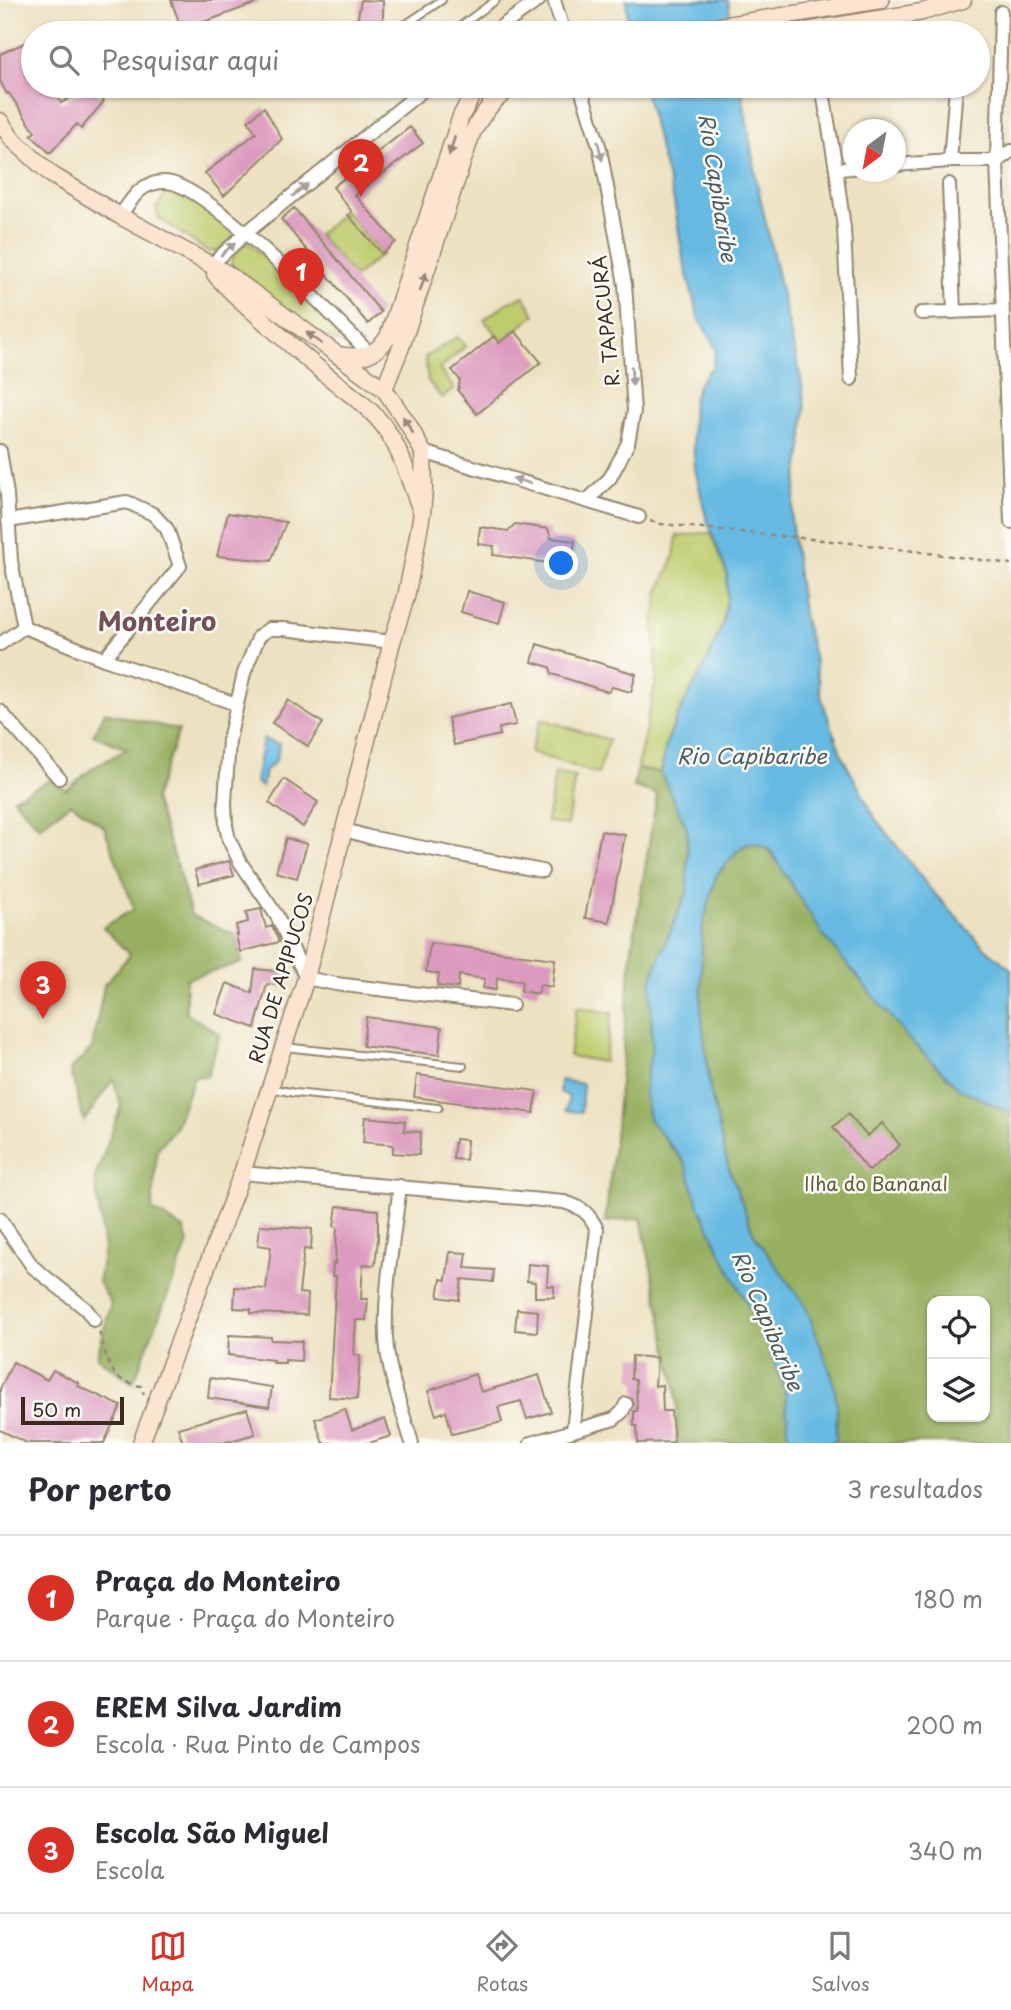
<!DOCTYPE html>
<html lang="pt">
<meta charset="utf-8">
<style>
:root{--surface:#fff;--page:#f2f2f3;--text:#2b2b33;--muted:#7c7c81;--line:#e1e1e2;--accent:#d93025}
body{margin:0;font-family:"Playpen Sans",sans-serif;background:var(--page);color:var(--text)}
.controls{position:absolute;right:21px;bottom:21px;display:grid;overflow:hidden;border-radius:14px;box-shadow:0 2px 5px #0004}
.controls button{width:63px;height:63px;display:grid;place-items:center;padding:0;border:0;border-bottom:2px solid var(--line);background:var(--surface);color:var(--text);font:35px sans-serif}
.compass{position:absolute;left:843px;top:119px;width:63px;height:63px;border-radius:50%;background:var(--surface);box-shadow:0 2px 5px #0004;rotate:212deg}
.scale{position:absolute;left:21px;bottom:18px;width:103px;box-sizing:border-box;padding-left:7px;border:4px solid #3b2a1e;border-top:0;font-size:19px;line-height:24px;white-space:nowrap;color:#3b2a1e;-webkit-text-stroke:5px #fdfcf7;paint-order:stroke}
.you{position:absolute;left:562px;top:564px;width:24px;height:24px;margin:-18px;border:5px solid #fff;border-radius:50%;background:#1a73e8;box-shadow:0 0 0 10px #1a73e833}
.badge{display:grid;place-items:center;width:46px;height:46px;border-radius:50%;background:var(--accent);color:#fff;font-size:23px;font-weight:700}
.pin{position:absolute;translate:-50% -58px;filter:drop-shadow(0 2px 4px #0008)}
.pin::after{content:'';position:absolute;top:37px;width:24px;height:21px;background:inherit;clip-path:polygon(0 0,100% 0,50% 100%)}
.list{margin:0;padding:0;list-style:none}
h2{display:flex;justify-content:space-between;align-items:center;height:91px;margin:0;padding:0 28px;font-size:30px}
h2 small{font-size:23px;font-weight:400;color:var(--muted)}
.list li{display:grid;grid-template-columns:46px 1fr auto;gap:21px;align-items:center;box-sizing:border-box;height:126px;padding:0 28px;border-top:2px solid var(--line)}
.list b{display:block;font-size:26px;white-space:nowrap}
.list p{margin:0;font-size:23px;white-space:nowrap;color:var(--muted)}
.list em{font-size:23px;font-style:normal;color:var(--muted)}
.icon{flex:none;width:38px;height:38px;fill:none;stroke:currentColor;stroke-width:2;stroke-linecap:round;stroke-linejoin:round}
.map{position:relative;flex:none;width:1011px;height:1443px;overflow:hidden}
.search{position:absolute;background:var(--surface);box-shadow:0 2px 5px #0004;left:21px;right:21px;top:21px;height:77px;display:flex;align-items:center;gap:18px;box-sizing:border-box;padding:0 24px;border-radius:38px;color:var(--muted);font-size:26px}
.sheet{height:469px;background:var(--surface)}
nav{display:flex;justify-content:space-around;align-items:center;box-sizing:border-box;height:98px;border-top:2px solid var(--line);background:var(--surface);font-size:19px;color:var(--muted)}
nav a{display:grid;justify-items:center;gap:4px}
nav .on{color:var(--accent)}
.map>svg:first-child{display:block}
.green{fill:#bfcc6e;stroke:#7d7b46;stroke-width:2}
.forest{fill:#97b061;stroke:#696d40;stroke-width:2;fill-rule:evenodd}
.water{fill:#66bae2;stroke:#507280;stroke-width:2}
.building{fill:#db9abe}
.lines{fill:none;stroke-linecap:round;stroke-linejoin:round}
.lane-casing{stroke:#94866f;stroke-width:10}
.street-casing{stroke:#94866f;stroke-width:16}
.secondary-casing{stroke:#94866f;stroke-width:19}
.path{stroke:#94866f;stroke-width:2.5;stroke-dasharray:5 5;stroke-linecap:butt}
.lane{stroke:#fff;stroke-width:6}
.street{stroke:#fff;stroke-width:12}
.secondary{stroke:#fde4d0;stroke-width:16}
.oneway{fill:#9c8777}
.oneway2{fill:#a79f9a}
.labels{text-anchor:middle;stroke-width:5;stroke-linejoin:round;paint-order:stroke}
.street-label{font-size:19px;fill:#3b2a1e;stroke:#fdfcf7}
.park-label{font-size:19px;fill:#635b36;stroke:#fdfcf7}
.water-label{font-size:21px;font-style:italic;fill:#4a5c63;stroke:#fdfcf7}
.district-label{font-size:26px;font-weight:bold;fill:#735156;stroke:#fdfcf7}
</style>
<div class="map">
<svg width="1011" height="1443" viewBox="0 0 1011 1443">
<rect width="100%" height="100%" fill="#fdfcf7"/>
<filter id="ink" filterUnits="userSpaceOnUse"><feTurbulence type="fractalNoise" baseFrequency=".0143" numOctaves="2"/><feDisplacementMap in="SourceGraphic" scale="14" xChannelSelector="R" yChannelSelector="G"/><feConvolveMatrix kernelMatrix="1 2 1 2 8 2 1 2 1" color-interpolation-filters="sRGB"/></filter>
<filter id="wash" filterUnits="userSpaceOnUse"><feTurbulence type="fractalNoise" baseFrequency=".00686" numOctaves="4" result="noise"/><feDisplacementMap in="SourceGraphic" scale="28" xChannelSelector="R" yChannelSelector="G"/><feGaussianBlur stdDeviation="1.57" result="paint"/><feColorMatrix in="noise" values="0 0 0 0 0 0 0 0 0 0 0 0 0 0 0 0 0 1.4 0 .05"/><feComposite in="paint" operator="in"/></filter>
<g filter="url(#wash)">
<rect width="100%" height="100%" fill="#ece1c0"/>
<path class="green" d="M173,185L237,229V235L217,251L208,252L159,218L156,208Z
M345,211L382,254L355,277L318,235Z
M247,241L361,345H346L323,336L233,272C227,258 237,250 247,241Z
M524,296L535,315L502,341L484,320L507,303Z
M457,337L466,346L439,369L454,388L442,398L428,381L425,357Z
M702,533H711L727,574V598L723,623L707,662L678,715L666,744L661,773L637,769L657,676L654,620L659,591L674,557L677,535L682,536Z
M541,719L609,740L598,774L530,752Z
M555,773L575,777L567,825L547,822Z
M577,1007L612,1013L604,1062L569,1056Z"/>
<path class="forest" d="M105,712L179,730L154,799L177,866L191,915L236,935L242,963L186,979V1013L220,1034L207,1077L194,1076L176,1126L157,1150L152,1210L184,1229L188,1243L133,1383L97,1357L111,1303L98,1282L104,1249L95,1178L121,1106L113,1079L84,1121L70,1070L92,1048L104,985L130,955L103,927L134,909L104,827L71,803L39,827L13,798L53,779L66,790L94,767L127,749L93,735Z
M637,769L661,773L687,828L688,855L687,893L661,953L651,982L652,1048L644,1090L668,1144L685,1163L698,1204L727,1265L761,1329L785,1389L789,1443H678L676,1390L641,1218L605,1222L616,1126L632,948L657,794L634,787Z
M747,844C769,844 773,854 784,870L960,1088L1011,1113V1443H833L836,1438L837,1404L833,1379L806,1307L754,1235L728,1166L710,1090L701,1009L702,928L716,876L738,850ZM932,1301H985V1417H932Z"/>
<path class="water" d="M626,0H728L733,33H629Z
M644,86H741L756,179L802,384L805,409L802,447L791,520L803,615L813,652L822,700L842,756L875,818L932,891L986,949L1011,969V1113L960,1089L907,1037L823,935L770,850L757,844H747L738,850L716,876L702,928L701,1009L710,1090L728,1166L754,1235L806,1307L833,1379L837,1404L836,1438L833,1443H789L785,1389L761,1330L727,1265L698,1204L685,1163L649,1119L644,1090L652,1048L651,982L661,953L687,893L688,855L687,828L661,773L666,744L678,715L707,662L723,623L727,598V574L706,517L695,469L692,427L693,400L699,383L713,366L716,350L711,338L699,320L695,305L683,258L674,201L659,147Z
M263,739L279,744C278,757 277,763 265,770L262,787L255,782Z
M560,1080L583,1084L581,1112L566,1111L569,1096L560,1092Z"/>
<g id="blocks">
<path class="building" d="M171,0H262V1L182,30Z
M361,0L383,1V33H355Z
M33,39V86H54L61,103L91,86L104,101L81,129L77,124L50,153L31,135L35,132L9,93L7,94L0,81V54Z
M264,107L282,139L224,196L205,173L256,133L248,121Z
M410,127L423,143L355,195L396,242L382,254L348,215L352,212L333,187Z
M294,208L381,312L368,324L281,219Z
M515,331L541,362L477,414L458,391L460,380L452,370L494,336L499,343Z
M228,513L286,522L271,561L217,556Z
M515,524L548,529L551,538L575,541L573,557L557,555L556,564L493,555L494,546L478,544L480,527L508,531Z
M467,591L505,602L499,623L461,612Z
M537,644L636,674L631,692L612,687L608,692L552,674L550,667L532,662Z
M288,700L323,723L308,746L272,723Z
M511,704L516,725L499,728L500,735L454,745L448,718Z
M284,779L318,802L303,827L269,803Z
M601,831L625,835L609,922L585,918Z
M286,838L307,844L297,878L276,872Z
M229,861L234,875L199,884L195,870Z
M261,909L266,928L272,926L279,942L240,952L236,935H238L236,925L248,922L246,912Z
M430,943L555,959L552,987L540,985L538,994L521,991L522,981L497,978L496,990L483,988L485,979L459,975L458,988L437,986L439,974L426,972Z
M255,969L285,972L283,986L267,984L255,1028L216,1014L227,983L252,993Z
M366,1017L442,1027L439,1055L363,1046Z
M417,1075L537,1091L534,1113L414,1097Z
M848,1114L867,1136L882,1123L900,1145L869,1171L833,1127Z
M365,1117L405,1121L404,1131L421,1132L419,1155L393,1153V1145L363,1142Z
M455,1139L467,1140L466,1160L453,1159Z
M337,1206L378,1210V1239L375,1265L363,1264L361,1299H368L366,1320H356L354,1355H360L357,1399L329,1397L336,1276H332L333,1263L335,1264L337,1227L334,1226Z
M260,1225L312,1229L311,1250L304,1249L299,1293L308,1294L307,1315L251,1313V1309L234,1308L235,1287L266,1289L271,1247L258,1245Z
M450,1252L467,1253L465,1268L494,1270L493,1282L462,1279L459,1300L438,1297L441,1279L446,1280Z
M528,1264L548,1266L547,1286H554V1297H535V1282L527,1281Z
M517,1309L538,1311L537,1332L515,1330Z
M229,1335L271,1337V1340L302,1341L301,1361L285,1360V1363H273V1360L228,1355Z
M632,1356L657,1358L655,1386L662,1385L663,1411H671L674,1442L638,1443L637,1426H634V1411H637L636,1380L631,1379Z
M13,1362L47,1380L53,1370L79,1383L78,1386L121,1406L104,1443H27L0,1430V1389Z
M475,1374L481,1392L539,1375L551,1412L527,1419L521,1401L498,1407L502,1422L452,1434L446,1411L436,1415L428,1391Z
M210,1378L272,1387L269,1407L208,1398Z
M247,1409L255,1434L223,1443H183L178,1428Z
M345,1409L352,1430L385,1419L391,1436L369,1443H323L315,1419Z"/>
</g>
</g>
<g filter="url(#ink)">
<use href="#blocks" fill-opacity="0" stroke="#94866f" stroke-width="2"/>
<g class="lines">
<defs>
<path id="lane" d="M393,33L442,0
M451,33L496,0
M404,86L412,98
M284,1047L463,1066
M270,1088L295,1093L438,1108"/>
<path id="street" d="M554,0L564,33
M1001,12L997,161L1011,522
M492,33L539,0
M580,86L600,149L625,284L634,411L628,443L617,465L610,478L587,501
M822,86L836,169L844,228L851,379
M950,161L956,86
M895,165L950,161H997L1011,151
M836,169L853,168
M949,184L954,312
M120,216C133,198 139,183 164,182C204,180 338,321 370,354
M210,266L247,232L428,86
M921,313L1002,310
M0,451L7,494L11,561L24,627
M423,452L639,517
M8,521L127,502L153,514L167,529L180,566L104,659
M24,627L104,659L236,704
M392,642L284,629H269L259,636L244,673L229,740L225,802L226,826L229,840L240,862L277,916L306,978L336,984L512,1005
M0,644L24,627
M0,711L59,778
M345,830L369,837L542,871
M242,1173L564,1202C583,1208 588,1212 597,1229L573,1430
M400,1186C394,1236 384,1287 386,1338C388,1374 402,1409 412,1443
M0,1219L33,1267L86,1309L94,1320
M531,1443L614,1419L622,1412L626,1404"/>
<path id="secondary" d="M677,33L881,0
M793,33L922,12L963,0
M0,121L12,139L52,175L120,216L226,273L384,389L408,424L423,452L424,489L422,513L415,552L406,597L392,642L306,978L242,1173L141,1443
M215,274C227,289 243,302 257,315C282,337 307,360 334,381C351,395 372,409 385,428C403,453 409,482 421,510
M339,355C361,359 375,356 388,337L461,116L473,94L482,86
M384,389L401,347L472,133C483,113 495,97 514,86"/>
</defs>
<use href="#lane" class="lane-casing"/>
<use href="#street" class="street-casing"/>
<use href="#secondary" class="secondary-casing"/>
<path class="path" d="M650,521L661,524L861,544L1011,564
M99,1332C109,1360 106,1380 141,1386L144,1395"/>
<use href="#lane" class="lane"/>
<use href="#street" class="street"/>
<use href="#secondary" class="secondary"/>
</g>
<defs><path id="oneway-solid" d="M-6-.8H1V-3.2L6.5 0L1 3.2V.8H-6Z" transform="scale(1.75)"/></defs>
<g class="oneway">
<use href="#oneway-solid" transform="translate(452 146) rotate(107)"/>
<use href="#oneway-solid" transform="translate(423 282) rotate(-71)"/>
<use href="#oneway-solid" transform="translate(314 338) rotate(-143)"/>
<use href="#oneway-solid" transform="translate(408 425) rotate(-121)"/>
</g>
<g class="oneway2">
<use href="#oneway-solid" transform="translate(600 151) rotate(77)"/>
<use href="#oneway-solid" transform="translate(300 190) rotate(-39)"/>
<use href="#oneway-solid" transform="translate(228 249) rotate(-42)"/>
<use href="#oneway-solid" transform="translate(632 376) rotate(86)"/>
<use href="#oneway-solid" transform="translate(522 481) rotate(-163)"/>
</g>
</g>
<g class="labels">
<g class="street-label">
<text transform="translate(606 321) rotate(-96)" y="7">R. TAPACURÁ</text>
<text transform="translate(281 978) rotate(-73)" y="7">RUA DE APIPUCOS</text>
</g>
<g class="park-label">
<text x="876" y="1191">Ilha do Bananal</text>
</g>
<g class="water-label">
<text transform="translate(717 188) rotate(81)" y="7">Rio Capibaribe</text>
<text x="752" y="764">Rio Capibaribe</text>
<text transform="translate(767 1321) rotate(67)" y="7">Rio Capibaribe</text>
</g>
<g class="district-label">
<text x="157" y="631">Monteiro</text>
</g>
</g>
</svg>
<div class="controls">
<button><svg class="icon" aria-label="locate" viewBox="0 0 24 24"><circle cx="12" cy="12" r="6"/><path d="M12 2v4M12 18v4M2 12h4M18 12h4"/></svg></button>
<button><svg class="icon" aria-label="layers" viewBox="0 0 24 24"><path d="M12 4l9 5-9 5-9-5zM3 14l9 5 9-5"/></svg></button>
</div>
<svg class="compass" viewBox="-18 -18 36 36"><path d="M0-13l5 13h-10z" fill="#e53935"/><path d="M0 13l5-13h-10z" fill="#7c7c81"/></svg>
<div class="scale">50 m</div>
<div class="you"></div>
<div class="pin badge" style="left:301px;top:306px">1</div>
<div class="pin badge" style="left:361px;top:197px">2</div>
<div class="pin badge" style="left:43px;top:1019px">3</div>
<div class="search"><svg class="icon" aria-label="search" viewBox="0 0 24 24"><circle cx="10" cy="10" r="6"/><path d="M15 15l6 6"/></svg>Pesquisar aqui</div>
</div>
<section class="sheet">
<h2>Por perto<small>3 resultados</small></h2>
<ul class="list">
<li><span class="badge">1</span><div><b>Praça do Monteiro</b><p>Parque · Praça do Monteiro</p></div><em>180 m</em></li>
<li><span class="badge">2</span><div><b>EREM Silva Jardim</b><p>Escola · Rua Pinto de Campos</p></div><em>200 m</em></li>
<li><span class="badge">3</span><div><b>Escola São Miguel</b><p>Escola</p></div><em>340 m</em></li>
</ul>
</section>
<nav>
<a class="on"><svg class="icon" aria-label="map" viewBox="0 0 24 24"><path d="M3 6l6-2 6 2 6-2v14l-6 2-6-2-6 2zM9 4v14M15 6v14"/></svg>Mapa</a>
<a><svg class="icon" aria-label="directions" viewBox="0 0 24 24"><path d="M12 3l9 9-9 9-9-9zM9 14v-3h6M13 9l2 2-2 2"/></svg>Rotas</a>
<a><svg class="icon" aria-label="saved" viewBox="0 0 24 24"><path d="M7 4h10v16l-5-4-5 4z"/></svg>Salvos</a>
</nav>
